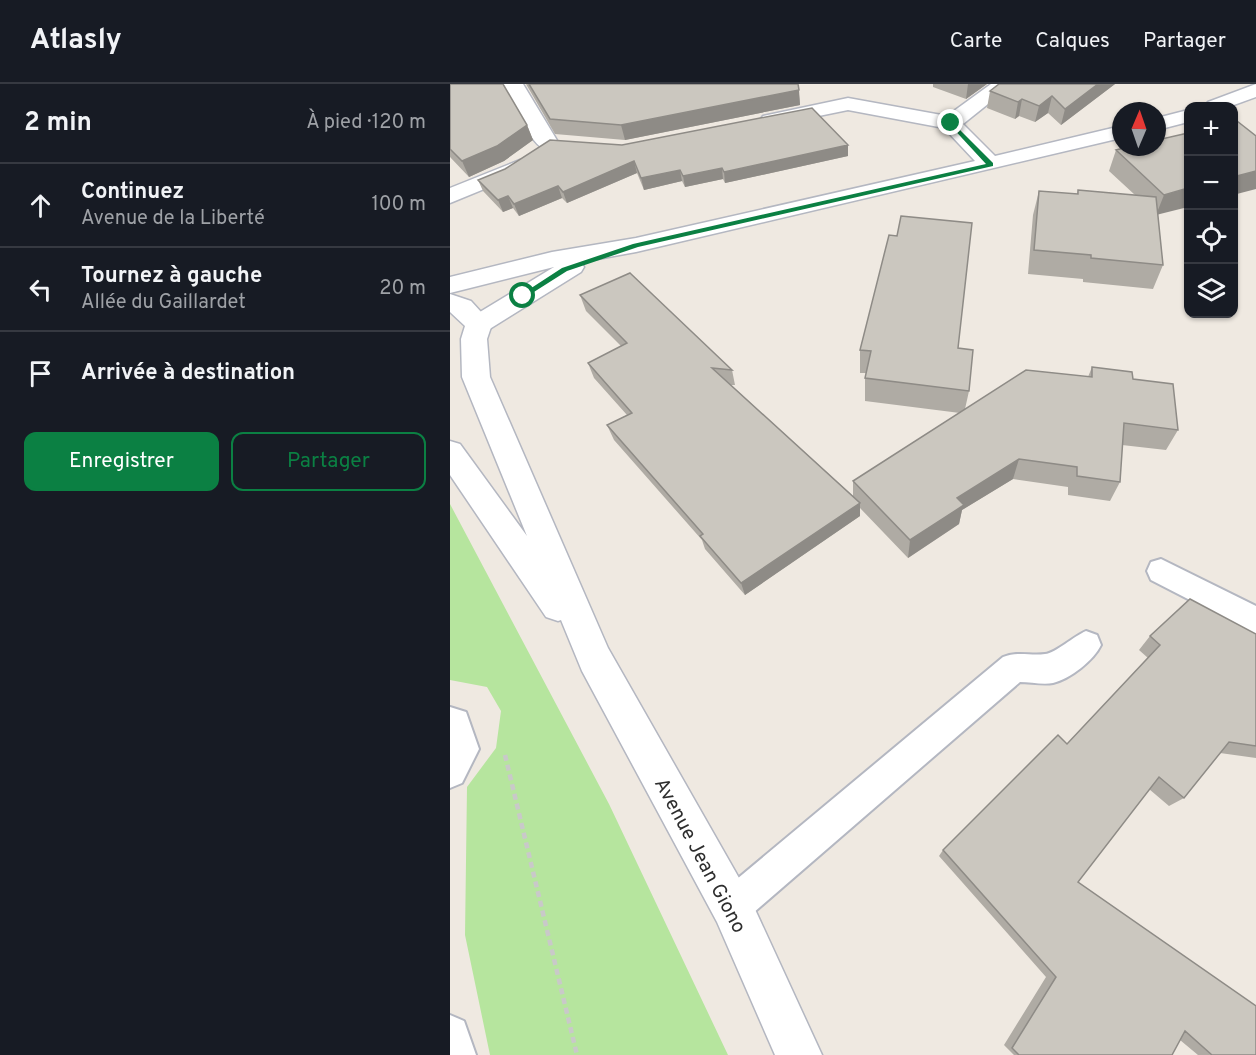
<!DOCTYPE html>
<html lang="fr">
<meta charset="utf-8">
<style>
:root{--surface:#171b24;--page:#242831;--text:#f1f3f6;--muted:#9ea1a6;--line:#363941;--accent:#0b8043}
body{margin:0;font-family:Overpass,sans-serif;background:var(--page);color:var(--text)}
.controls{position:absolute;right:18px;top:18px;display:grid;overflow:hidden;border-radius:12px;box-shadow:0 2px 4px #0004}
.controls button{width:54px;height:54px;display:grid;place-items:center;padding:0;border:0;border-bottom:2px solid var(--line);background:var(--surface);color:var(--text);font:30px sans-serif}
.compass{position:absolute;left:662px;top:18px;width:54px;height:54px;border-radius:50%;background:var(--surface);box-shadow:0 2px 4px #0004;rotate:2deg}
.stop{position:absolute;width:18px;height:18px;margin:-14px;border:4px solid #0b8043;border-radius:50%;background:#fff}
.stop.end{background:#0b8043;border-color:#fff;box-shadow:0 2px 6px #0008}
.list{margin:0;padding:0;list-style:none}
h2{display:flex;justify-content:space-between;align-items:center;height:78px;margin:0;padding:0 24px;font-size:26px}
h2 small{font-size:20px;font-weight:400;color:var(--muted)}
.list li{display:grid;grid-template-columns:39px 1fr auto;gap:18px;align-items:center;box-sizing:border-box;height:84px;padding:0 24px;border-top:2px solid var(--line)}
.list b{display:block;font-size:22px;white-space:nowrap}
.list p{margin:0;font-size:20px;white-space:nowrap;color:var(--muted)}
.list em{font-size:20px;font-style:normal;color:var(--muted)}
.actions{display:flex;gap:12px;padding:18px 24px}
.actions a{flex:1;padding:14px 0;border:2px solid var(--accent);border-radius:12px;text-align:center;font-size:21px;color:var(--accent)}
.actions .main{background:var(--accent);color:#fff}
.icon{flex:none;width:33px;height:33px;fill:none;stroke:currentColor;stroke-width:2;stroke-linecap:round;stroke-linejoin:round}
.map{position:relative;flex:none;width:806px;height:971px;overflow:hidden}
header{display:flex;align-items:center;gap:36px;box-sizing:border-box;height:84px;padding:0 30px;background:var(--surface);border-bottom:2px solid var(--line)}
header strong{font-size:28px}
nav{display:flex;gap:33px;margin-inline-start:auto;font-size:21px}
main{display:flex}
aside{flex:1;background:var(--surface)}
.map>svg:first-child{display:block}
.green{fill:#b6e59e}
.lines{fill:none;stroke-linecap:round;stroke-linejoin:round}
.service-casing{stroke:#b4b7c1;stroke-width:4}
.minor-casing{stroke:#b4b7c1;stroke-width:3}
.tertiary-casing{stroke:#b4b7c1;stroke-width:3}
.path{stroke:#c9c9c9;stroke-width:4.5;stroke-dasharray:6 4;stroke-linecap:butt}
.service{fill:#fff;fill-rule:evenodd}
.minor{fill:#fff;fill-rule:evenodd}
.tertiary{fill:#fff;fill-rule:evenodd}
.wall{fill:#afaba4}
.shaded-wall{fill:#8e8b86}
.building{fill:#cbc7bf;stroke:#8e8b86;stroke-width:1.5}
.route{fill:#0b8043}
.labels{text-anchor:middle;stroke-width:5;stroke-linejoin:round;paint-order:stroke}
.near-street-label{font-size:20px;fill:#2e2e2e;stroke:#fff}
</style>
<header>
<strong>Atlasly</strong>
<nav><a>Carte</a><a>Calques</a><a>Partager</a></nav>
</header>
<main>
<aside>
<h2>2 min<small>À pied · 120 m</small></h2>
<ul class="list">
<li><svg class="icon" aria-label="ahead" viewBox="0 0 24 24"><path d="M12 20V5M6 11l6-6 6 6"/></svg><div><b>Continuez</b><p>Avenue de la Liberté</p></div><em>100 m</em></li>
<li><svg class="icon" aria-label="left" viewBox="0 0 24 24"><path d="M17 20v-9H6M10 6l-5 5 5 5"/></svg><div><b>Tournez à gauche</b><p>Allée du Gaillardet</p></div><em>20 m</em></li>
<li><svg class="icon" aria-label="arrive" viewBox="0 0 24 24"><path d="M6 21V4h12l-3 4 3 4H6"/></svg><div><b>Arrivée à destination</b></div></li>
</ul>
<div class="actions"><a class="main">Enregistrer</a><a>Partager</a></div>
</aside>
<div class="map">
<svg width="806" height="971" viewBox="0 0 806 971">
<rect width="100%" height="100%" fill="#efe9e1"/>
<path class="green" d="M0,420L159,720L278,971H40L15,851L17,703L46,664L51,627L37,603L0,596Z"/>
<g class="lines">
<defs>
<path id="service" d="M711,475L806,522V550L701,496L697,487L701,478Z
M636,547L647,551L651,561C644,576 620,595 603,599C593,601 580,598 570,598L295,836L282,841L269,836L264,823L269,810L553,573C568,567 580,572 595,570C606,569 624,552 636,547Z
M0,623L16,628L29,665L12,699L0,704Z
M0,931L14,937L26,971H0Z"/>
<path id="minor" d="M53,0H73L108,58L105,62C101,64 96,65 91,63C78,55 61,14 53,0Z
M541,0H563L513,40L545,72L671,42V54L186,168L131,178L134,183L131,188L38,246L29,249L20,246L16,240L20,234L104,183L0,209V193L102,168L186,154L525,77L494,44L398,26L320,42L313,40L310,36L313,32L398,14L497,32Z
M806,0V13L781,22H755L758,18Z
M738,26V38L707,46V34Z
M70,76L78,77L81,82L78,87L0,119V104Z"/>
<path id="tertiary" d="M0,210L21,217L42,240L37,255L40,293L158,564L297,808L372,971H325L267,838L132,587L111,536L108,537L96,533L0,391V357L10,360L77,452L12,293L11,255L15,242L0,228Z"/>
</defs>
<use href="#service" class="service-casing"/>
<use href="#minor" class="minor-casing"/>
<use href="#tertiary" class="tertiary-casing"/>
<path class="path" d="M55,671L127,971"/>
<use href="#service" class="service"/>
<use href="#minor" class="minor"/>
<use href="#tertiary" class="tertiary"/>
</g>
<path class="wall" d="M0,0L77,41L83,56L54,77L19,93L0,73Z
M76,0H348L350,21L175,56L105,50Z
M483,0H537L516,15L483,3Z
M665,0L611,41L598,29L585,38L569,32L565,35L537,24L540,7Z
M738,49L708,131L713,181L703,205L633,198V195L578,190L583,131L589,107L627,110L628,106L685,111L659,87L666,66Z
M172,61L398,72L275,99L273,95L235,103L232,97L194,106L187,89L117,119L112,114L69,132L63,124L53,128L33,107L28,96Z
M130,211L282,286L285,301H281L403,412V397L510,329L415,317V294L416,289H410V266L508,264L519,307L515,325L638,293L642,283L683,295L728,346L716,366L672,361L670,398L660,417L618,411V403L563,395L512,426L509,440L458,474L410,424V432L295,511L255,465L252,456L164,356L157,341L177,331L144,294L138,279L171,262L136,227Z
M806,550V674L770,669L734,714L719,722L699,705L628,798L806,971H748L730,956L722,971H564L554,961L596,893L489,772L493,766L617,660L698,574L689,566L700,552Z"/>
<path class="shaded-wall" d="M518,0H537L516,15Z
M648,0H665L611,41L615,25Z
M349,6L350,21L175,56L171,41Z
M602,12L598,29L585,38L589,22Z
M572,15L569,32L565,35L568,18Z
M77,41L83,56L54,77L19,93L12,77Z
M398,61V72L275,99L274,88Z
M184,77L187,89L117,119L113,108Z
M272,84L273,95L235,103L233,92Z
M230,86L232,97L194,106L191,94Z
M806,87V105L783,111V93Z
M108,102L112,114L69,132L64,120Z
M738,104V123L706,131L714,111Z
M58,112L63,124L53,128L48,116Z
M569,375L563,395L512,426L509,440L458,474L460,456L507,414Z
M410,419V432L295,511L291,499Z"/>
<path class="building" d="M0,0H53L77,41L47,62L12,77L0,65Z
M79,0H348L349,6L171,41L100,35Z
M549,0H648L615,25L602,12L589,22L572,15L568,18L540,7Z
M362,24L398,61L274,88L272,84L233,92L230,86L191,94L184,77L113,108L108,102L64,120L58,112L48,116L28,96L55,85L100,56L172,61Z
M787,37L806,52V87L783,93V38Z
M738,49V104L714,111L666,66L678,63H707V56Z
M628,106L706,113L713,181L641,174V171L584,166L589,107L628,110Z
M451,132L522,139L508,264L523,266L519,307L415,294L421,267L410,266L439,151L447,152Z
M180,189L282,286L262,284L410,419L291,499L250,452L253,450L157,341L182,329L138,279L177,259L130,211Z
M642,283L682,288L683,295L723,300L728,346L674,339L670,398L627,392V383L569,375L507,414L514,421L460,456L403,397L576,286L642,293Z
M740,515L806,550V662L779,658L734,714L709,693L628,798L806,922V971H762L735,947L722,971H569L562,964L606,893L493,766L608,651L617,660L710,561L700,552Z"/>
<path class="route" d="M501,37L543,79V82L188,163L117,187L76,213L69,212L112,184L183,160L536,80L499,40Z"/>
<g class="labels">
<g class="near-street-label">
<text transform="translate(251 771) rotate(62)" y="7">Avenue Jean Giono</text>
</g>
</g>
</svg>
<div class="controls">
<button>+</button>
<button>−</button>
<button><svg class="icon" aria-label="locate" viewBox="0 0 24 24"><circle cx="12" cy="12" r="6"/><path d="M12 2v4M12 18v4M2 12h4M18 12h4"/></svg></button>
<button><svg class="icon" aria-label="layers" viewBox="0 0 24 24"><path d="M12 4l9 5-9 5-9-5zM3 14l9 5 9-5"/></svg></button>
</div>
<svg class="compass" viewBox="-18 -18 36 36"><path d="M0-13l5 13h-10z" fill="#e53935"/><path d="M0 13l5-13h-10z" fill="#9ea1a6"/></svg>
<div class="stop" style="left:73px;top:212px"></div>
<div class="stop end" style="left:501px;top:39px"></div>
</div>
</main>
